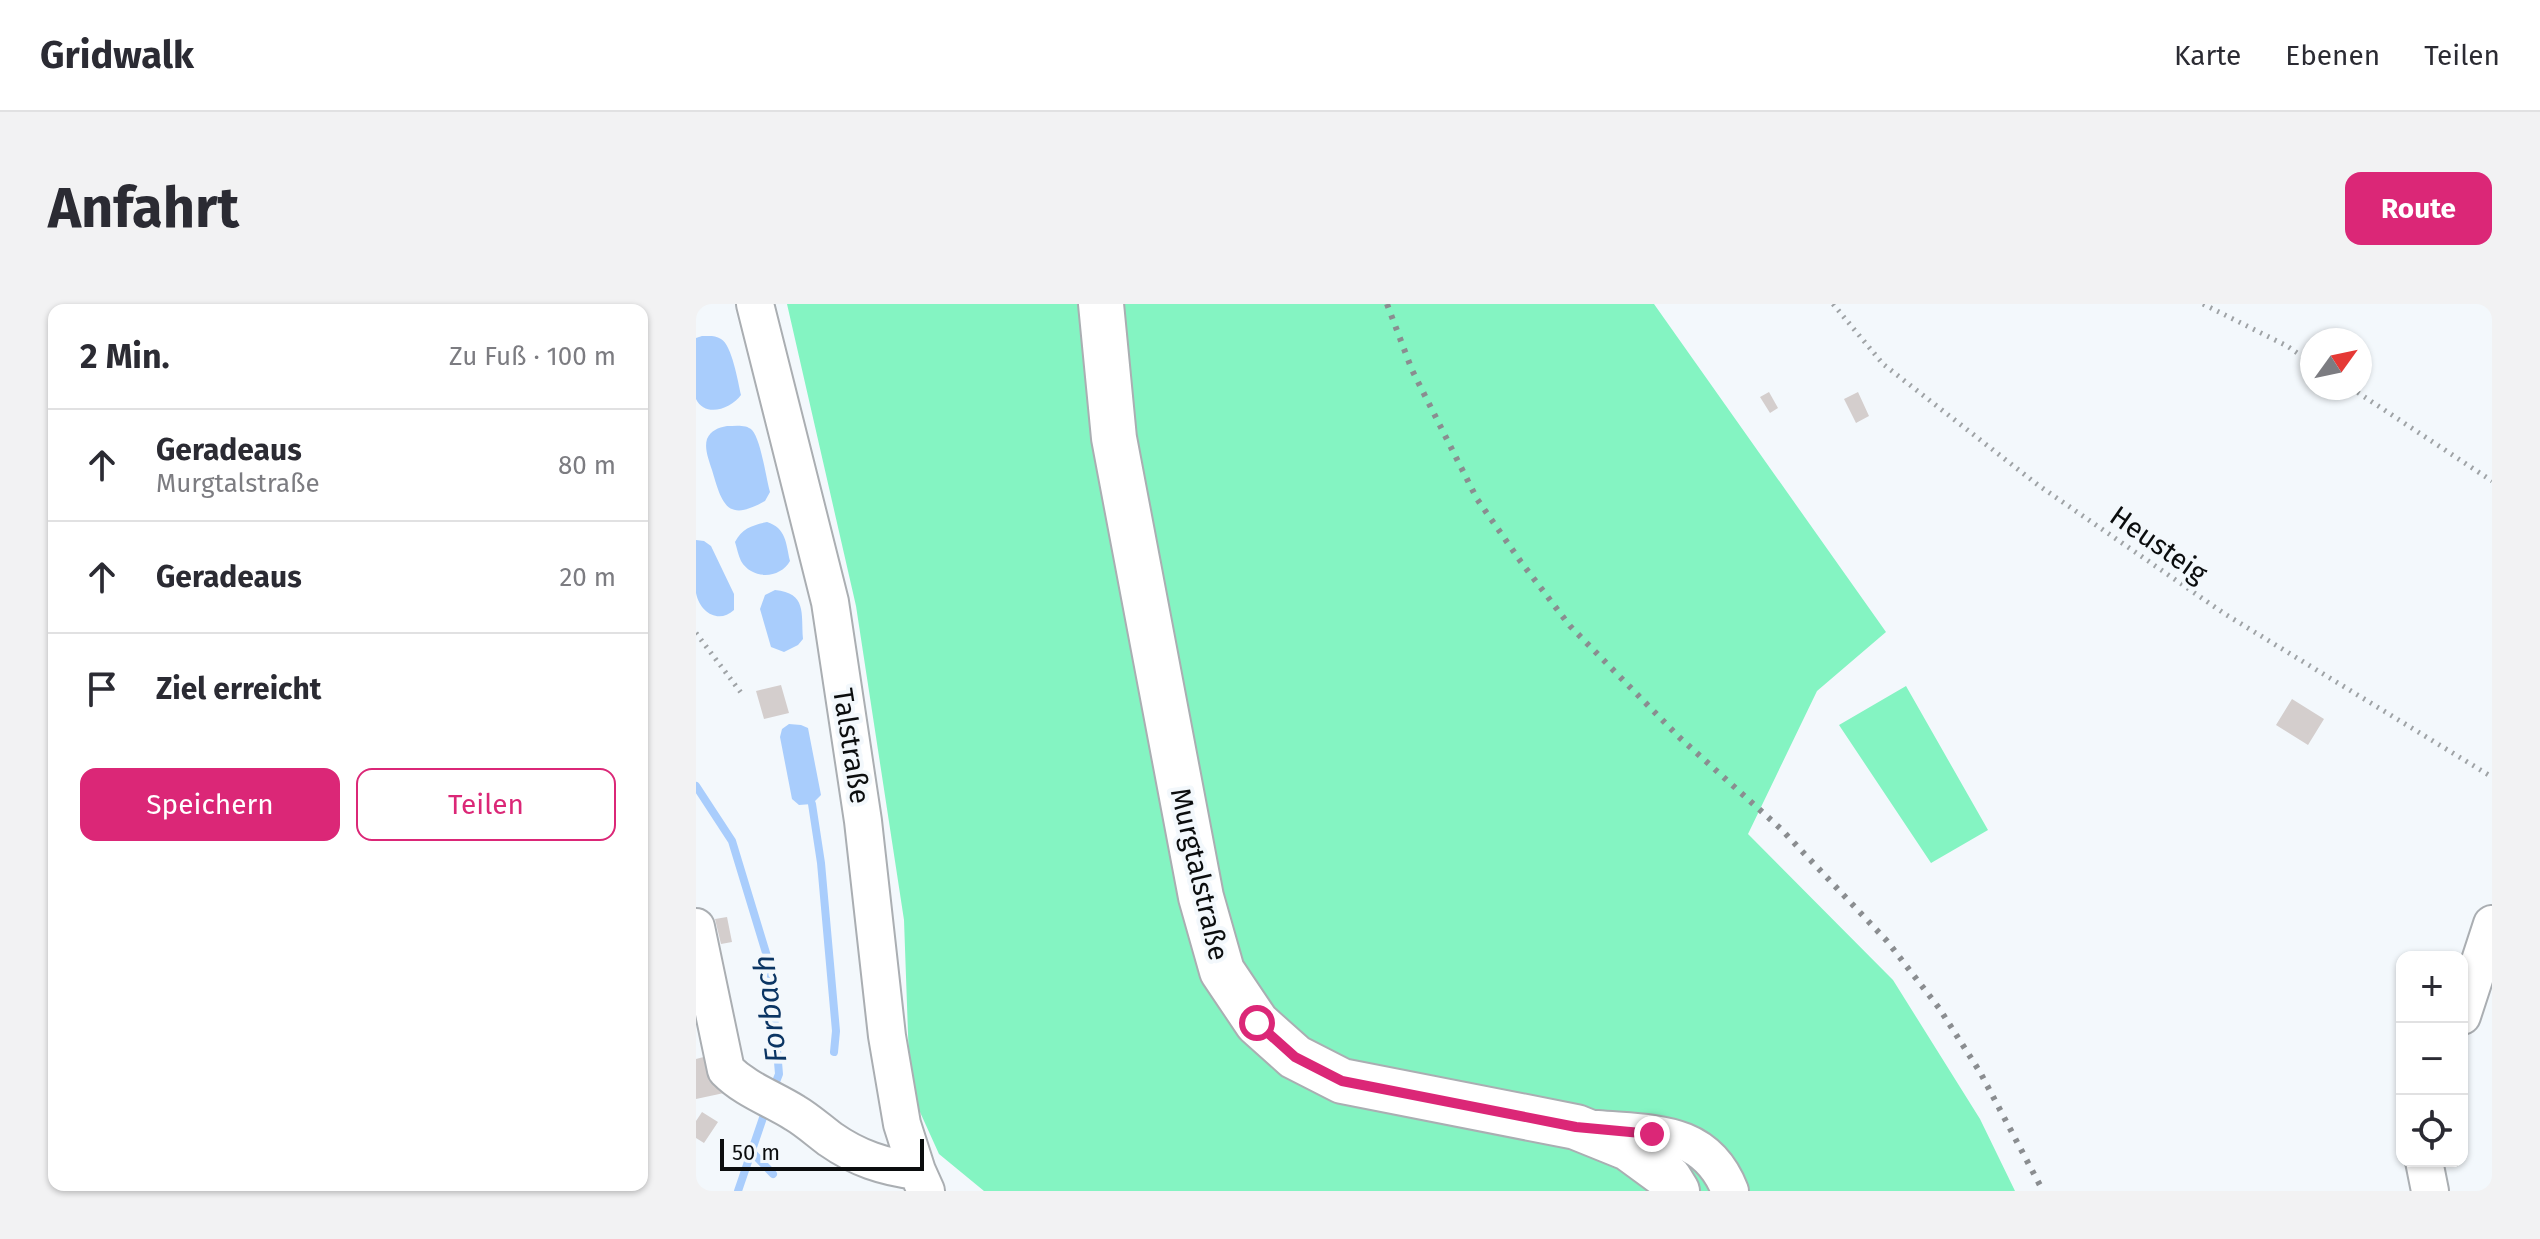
<!DOCTYPE html>
<html lang="de">
<meta charset="utf-8">
<style>
:root{--surface:#fff;--page:#f2f2f3;--text:#2b2b33;--muted:#7c7c81;--line:#e1e1e2;--accent:#db2777}
body{margin:0;font-family:"Fira Sans",sans-serif;background:var(--page);color:var(--text)}
.controls{position:absolute;right:24px;bottom:24px;display:grid;overflow:hidden;border-radius:16px;box-shadow:0 2px 6px #0004}
.controls button{width:72px;height:72px;display:grid;place-items:center;padding:0;border:0;border-bottom:2px solid var(--line);background:var(--surface);color:var(--text);font:40px sans-serif}
.compass{position:absolute;left:1604px;top:24px;width:72px;height:72px;border-radius:50%;background:var(--surface);box-shadow:0 2px 6px #0004;rotate:57deg}
.scale{position:absolute;left:24px;bottom:20px;width:204px;box-sizing:border-box;padding-left:8px;border:4px solid #0b0d0e;border-top:0;font-size:22px;line-height:28px;white-space:nowrap;color:#0b0d0e;-webkit-text-stroke:6px #f3f8fc;paint-order:stroke}
.stop{position:absolute;width:24px;height:24px;margin:-18px;border:6px solid #db2777;border-radius:50%;background:#fff}
.stop.end{background:#db2777;border-color:#fff;box-shadow:0 2px 8px #0008}
.list{margin:0;padding:0;list-style:none}
h2{display:flex;justify-content:space-between;align-items:center;height:104px;margin:0;padding:0 32px;font-size:34px}
h2 small{font-size:26px;font-weight:400;color:var(--muted)}
.list li{display:grid;grid-template-columns:52px 1fr auto;gap:24px;align-items:center;box-sizing:border-box;height:112px;padding:0 32px;border-top:2px solid var(--line)}
.list b{display:block;font-size:30px;white-space:nowrap}
.list p{margin:0;font-size:26px;white-space:nowrap;color:var(--muted)}
.list em{font-size:26px;font-style:normal;color:var(--muted)}
.actions{display:flex;gap:16px;padding:24px 32px}
.actions a{flex:1;padding:18px 0;border:2px solid var(--accent);border-radius:16px;text-align:center;font-size:28px;color:var(--accent)}
.actions .main{background:var(--accent);color:#fff}
.icon{flex:none;width:44px;height:44px;fill:none;stroke:currentColor;stroke-width:2;stroke-linecap:round;stroke-linejoin:round}
.map{position:relative;flex:none;width:1796px;height:887px;overflow:hidden;border-radius:16px}
header{display:flex;align-items:center;gap:48px;box-sizing:border-box;height:112px;padding:0 40px;background:var(--surface);border-bottom:2px solid var(--line)}
header strong{font-size:38px}
nav{display:flex;gap:44px;margin-inline-start:auto;font-size:28px}
.intro{display:flex;align-items:center;justify-content:space-between;box-sizing:border-box;height:192px;padding:0 48px}
h1{margin:0;font-size:56px}
.button{padding:20px 36px;border-radius:16px;background:var(--accent);color:#fff;font-size:28px;font-weight:700}
main{display:flex;gap:48px;padding:0 48px}
aside{flex:1;background:var(--surface);border-radius:16px;box-shadow:0 2px 6px #0004}
.map>svg:first-child{display:block}
.green{fill:#84f4c2}
.water{fill:#a9cdfc}
.lines{fill:none;stroke-linecap:round;stroke-linejoin:round}
.stream{stroke:#a9cdfc;stroke-width:8}
.building{fill:#d4cecd}
.minor-casing{stroke:#aaaeb2;stroke-width:40}
.major-casing{stroke:#aaaeb2;stroke-width:48}
.path{stroke:#9fa3a6;stroke-width:5;stroke-dasharray:2 6;stroke-linecap:butt}
.minor{stroke:#fff;stroke-width:36}
.major{stroke:#fff;stroke-width:44}
.rail{stroke:#8a8d90;stroke-width:6;stroke-dasharray:4 8;stroke-linecap:butt}
.route{stroke:#db2777;stroke-width:10}
.labels{text-anchor:middle;stroke-width:8;stroke-linejoin:round;paint-order:stroke}
.street-label{font-size:28px;fill:#0b0d0e;stroke:#f3f8fc}
.water-label{font-size:30px;font-style:italic;fill:#0b3563;stroke:#f3f8fc}
</style>
<header>
<strong>Gridwalk</strong>
<nav><a>Karte</a><a>Ebenen</a><a>Teilen</a></nav>
</header>
<div class="intro"><h1>Anfahrt</h1><a class="button">Route</a></div>
<main>
<aside>
<h2>2 Min.<small>Zu Fuß · 100 m</small></h2>
<ul class="list">
<li><svg class="icon" aria-label="ahead" viewBox="0 0 24 24"><path d="M12 20V5M6 11l6-6 6 6"/></svg><div><b>Geradeaus</b><p>Murgtalstraße</p></div><em>80 m</em></li>
<li><svg class="icon" aria-label="ahead" viewBox="0 0 24 24"><path d="M12 20V5M6 11l6-6 6 6"/></svg><div><b>Geradeaus</b></div><em>20 m</em></li>
<li><svg class="icon" aria-label="arrive" viewBox="0 0 24 24"><path d="M6 21V4h12l-3 4 3 4H6"/></svg><div><b>Ziel erreicht</b></div></li>
</ul>
<div class="actions"><a class="main">Speichern</a><a>Teilen</a></div>
</aside>
<div class="map">
<svg width="1796" height="887" viewBox="0 0 1796 887">
<rect width="100%" height="100%" fill="#f3f8fc"/>
<path class="green" d="M91,0H958L1190,328L1121,387L1052,530L1197,676L1284,815L1319,887H288L243,850L214,786L208,616L160,302Z
M1210,382L1292,526L1235,559L1143,421Z"/>
<path class="water" d="M6,32C13,32 19,31 25,35C36,41 42,78 45,91C35,105 9,114 0,95V34Z
M31,122C39,122 50,120 56,126C65,136 70,174 74,188L69,197C31,219 26,200 16,166C13,156 8,145 11,135C15,126 22,124 31,122Z
M71,218C90,224 90,239 94,257C84,275 56,276 45,257C42,251 41,244 39,238C46,224 57,221 71,218Z
M0,236L8,237L15,242L38,290V306C23,320 4,309 0,289C0,273 0,253 0,236Z
M79,286C111,289 105,309 107,335L102,341L88,348L75,343L64,305L69,291Z
M93,420L105,421L112,424L125,491L116,500L103,501L96,495L84,433L86,425Z"/>
<g class="lines">
<path class="stream" d="M0,482L36,537L74,662L83,770L76,788
M116,500L125,559L140,727L138,748
M55,847L77,870
M42,887L70,805"/>
</g>
<path class="building" d="M1073,88L1082,104L1074,109L1064,93Z
M1162,88L1173,112L1160,119L1148,95Z
M85,381L93,409L68,415L60,387Z
M1596,395L1628,415L1612,441L1580,421Z
M31,613L36,638L25,640L19,615Z
M19,750L28,789L0,795V755Z
M6,808L22,818L8,839L0,834V817Z"/>
<g class="lines">
<defs>
<path id="minor" d="M59,0L134,298L167,517L191,732L206,820L221,867L230,887
M0,623L30,766C50,786 75,794 99,809C111,816 122,826 134,835C161,854 188,863 221,867
M1766,712L1796,620
M901,825C957,830 1010,825 1034,887
M1728,857L1734,887"/>
<path id="major" d="M405,0L418,134L505,593L526,667L561,719L599,753L646,777L880,823L932,844L973,874L981,887"/>
</defs>
<use href="#minor" class="minor-casing"/>
<use href="#major" class="major-casing"/>
<path class="path" d="M1137,0L1187,60L1342,181L1529,310L1796,473
M1507,0L1591,42L1616,59
M1655,84L1796,177
M0,329L46,390"/>
<use href="#minor" class="minor"/>
<use href="#major" class="major"/>
<path class="rail" d="M691,0L716,66L781,195L825,258L874,322L983,433L1085,525L1191,637L1243,704L1284,768L1347,887"/>
</g>
<g class="lines">
<path class="route" d="M561,719L599,753L646,777L880,823L956,830"/>
</g>
<g class="labels">
<g class="street-label">
<text transform="translate(1463 240) rotate(35)" y="10">Heusteig</text>
<text transform="translate(156 442) rotate(81)" y="10">Talstraße</text>
<text transform="translate(504 570) rotate(77)" y="10">Murgtalstraße</text>
</g>
<g class="water-label">
<text transform="translate(74 705) rotate(-97)" y="10">Forbach</text>
</g>
</g>
</svg>
<div class="controls">
<button>+</button>
<button>−</button>
<button><svg class="icon" aria-label="locate" viewBox="0 0 24 24"><circle cx="12" cy="12" r="6"/><path d="M12 2v4M12 18v4M2 12h4M18 12h4"/></svg></button>
</div>
<svg class="compass" viewBox="-18 -18 36 36"><path d="M0-13l5 13h-10z" fill="#e53935"/><path d="M0 13l5-13h-10z" fill="#7c7c81"/></svg>
<div class="scale">50 m</div>
<div class="stop" style="left:561px;top:719px"></div>
<div class="stop end" style="left:956px;top:830px"></div>
</div>
</main>
